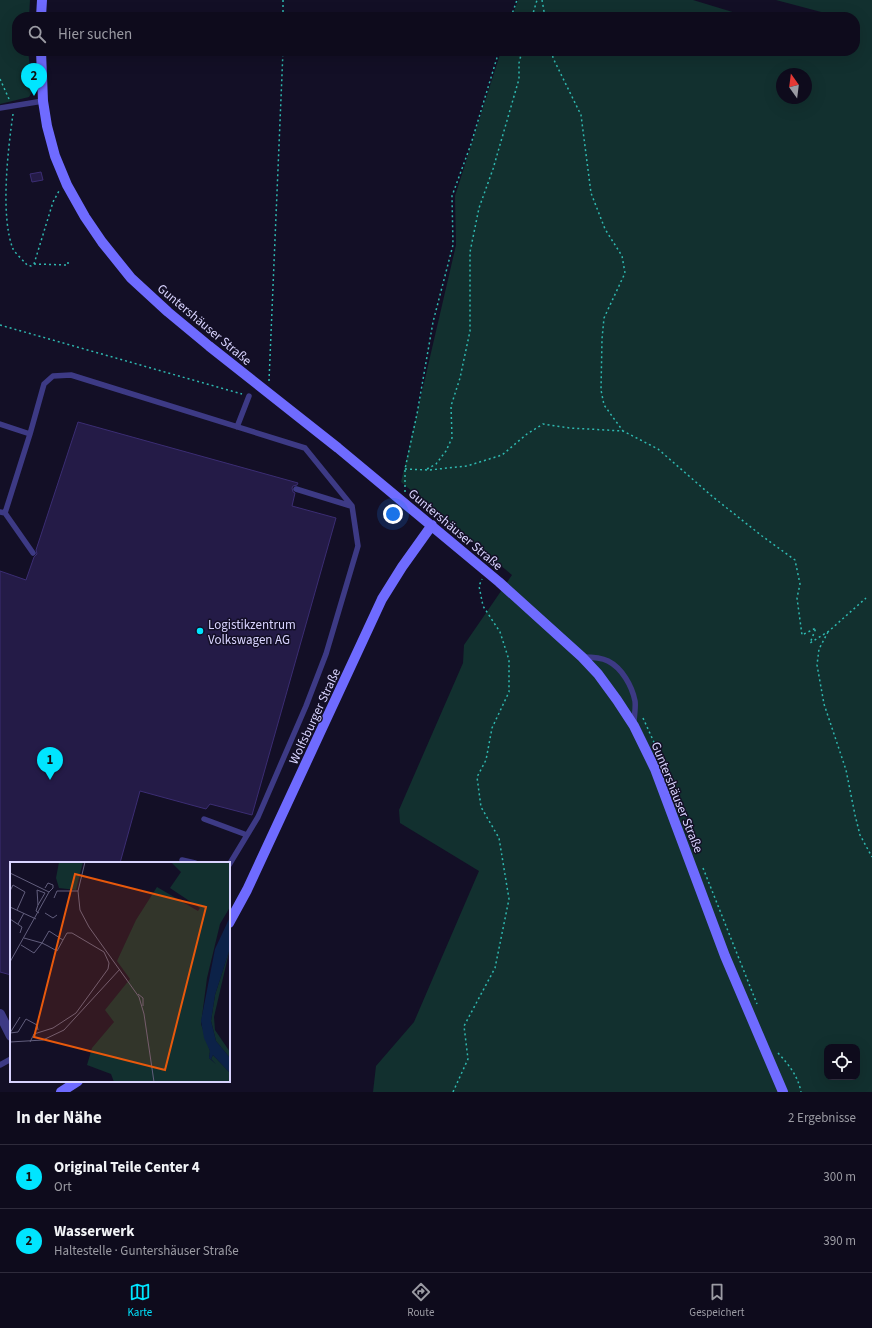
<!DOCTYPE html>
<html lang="de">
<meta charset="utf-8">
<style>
:root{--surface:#0e0b1c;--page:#1c1929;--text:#f1f3f6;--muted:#9b9ba3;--line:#2e2b3b;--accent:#00e5ff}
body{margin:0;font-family:"Source Sans 3",sans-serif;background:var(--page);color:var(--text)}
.controls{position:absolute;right:12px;bottom:12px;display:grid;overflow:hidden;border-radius:8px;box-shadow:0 4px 16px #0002}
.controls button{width:36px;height:36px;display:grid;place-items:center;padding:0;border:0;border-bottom:1px solid var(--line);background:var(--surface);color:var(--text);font:20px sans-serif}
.compass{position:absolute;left:776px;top:68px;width:36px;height:36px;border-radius:50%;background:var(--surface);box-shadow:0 4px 16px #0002;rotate:346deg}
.you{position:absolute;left:393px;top:514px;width:14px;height:14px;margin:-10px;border:3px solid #fff;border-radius:50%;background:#1a73e8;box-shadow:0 0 0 6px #1a73e833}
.badge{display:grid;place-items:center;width:26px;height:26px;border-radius:50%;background:var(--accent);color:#111;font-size:13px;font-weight:700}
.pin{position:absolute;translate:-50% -33px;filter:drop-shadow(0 1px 2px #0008)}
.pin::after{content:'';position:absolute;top:21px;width:14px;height:12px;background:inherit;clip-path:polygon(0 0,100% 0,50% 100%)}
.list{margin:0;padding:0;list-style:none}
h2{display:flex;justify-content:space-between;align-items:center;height:52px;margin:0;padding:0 16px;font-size:17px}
h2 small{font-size:13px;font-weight:400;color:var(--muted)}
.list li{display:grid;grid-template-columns:26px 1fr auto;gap:12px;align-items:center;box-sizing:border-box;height:64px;padding:0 16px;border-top:1px solid var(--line)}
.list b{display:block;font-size:15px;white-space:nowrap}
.list p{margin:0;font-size:13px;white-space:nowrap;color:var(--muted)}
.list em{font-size:13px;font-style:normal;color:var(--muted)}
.icon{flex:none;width:22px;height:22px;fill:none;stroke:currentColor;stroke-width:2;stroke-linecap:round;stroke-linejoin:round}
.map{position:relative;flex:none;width:872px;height:1092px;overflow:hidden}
.search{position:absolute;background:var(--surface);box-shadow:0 4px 16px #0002;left:12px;right:12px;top:12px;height:44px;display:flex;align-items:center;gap:10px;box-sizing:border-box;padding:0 14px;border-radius:16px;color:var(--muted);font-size:15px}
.sheet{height:180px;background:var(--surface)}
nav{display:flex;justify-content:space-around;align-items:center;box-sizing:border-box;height:56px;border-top:1px solid var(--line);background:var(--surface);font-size:11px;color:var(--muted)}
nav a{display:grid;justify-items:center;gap:2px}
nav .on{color:var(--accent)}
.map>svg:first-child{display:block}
.green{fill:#12302f;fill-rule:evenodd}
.building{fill:#241b47;stroke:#3b2d73}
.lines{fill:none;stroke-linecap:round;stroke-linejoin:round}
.path{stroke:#2fb8b0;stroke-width:1.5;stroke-dasharray:2 3;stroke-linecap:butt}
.lane{stroke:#3d3a85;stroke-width:5.5}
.street{stroke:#3d3a85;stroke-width:10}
.secondary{stroke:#6f6bff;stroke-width:10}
.poi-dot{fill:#00e5ff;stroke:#130f26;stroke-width:1.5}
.labels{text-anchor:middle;stroke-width:3;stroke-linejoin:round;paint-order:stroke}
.street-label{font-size:13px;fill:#d9d4ff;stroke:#130f26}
.poi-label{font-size:13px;fill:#d9d4ff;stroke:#130f26;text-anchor:start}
.inset-road{fill:none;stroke:#625e7d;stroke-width:1}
.view{fill:#e8590c;fill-opacity:0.15;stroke:#e8590c;stroke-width:2}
.inset-edge{fill:none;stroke:#d9d4ff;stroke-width:2}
</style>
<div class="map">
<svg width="872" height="1092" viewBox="0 0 872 1092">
<rect width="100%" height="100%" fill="#130f26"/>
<path class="green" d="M0,0H30L29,17H17V51H28L33,90L29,97L0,104Z
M518,0H693L749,17H512Z
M776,0H872V1092H373L376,1066L414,1022L479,871L400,823L399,810L463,663L464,645L512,575L401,482L456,245L455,196L501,51H855V17H840ZM782,74H806V98H782ZM827,1047H857V1077H827Z"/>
<path class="building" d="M41,172L43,180L32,182L30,174Z
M78,422L298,483L297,485L293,486L292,488L293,492L295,493L292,506L336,518L252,815L210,804L206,809L140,791L120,863H11V975L0,972V571L26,580L34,557L37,554L36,550Z"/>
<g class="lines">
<path class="path" d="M542,0L545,17
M283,17V0
M511,17L517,0
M532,17L537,0
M552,51L553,58L581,115L591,193L605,229L622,256L625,273L604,318L602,339L601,390L604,405L623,431
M0,79L9,99
M13,114C8,149 0,216 13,249C16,254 23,260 27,265L31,266L34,264L53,202L59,191
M34,264L68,265V262
M0,325L242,394
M269,381L283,51
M405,469L429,470L467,466L502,455L527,434L543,424L570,428L623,431L658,449L713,497L762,536L795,560L800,584L797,598L802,635L816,628L810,643L829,631L866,598
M427,469L436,464L446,451L452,438L451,406L460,378L470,331V252L479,208L493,169L519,79V63L522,51
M405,492V469L417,414L433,322L453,245L452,196L471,144L499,51
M828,632L819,649L817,665L824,704L846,770L855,815L860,835L872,857
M643,718L662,760
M703,868L757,1004
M778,1053C789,1065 798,1076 801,1092
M453,1092L468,1059L464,1026L495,968L509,899L499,838L481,807L477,777L486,760L492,728L509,692V660L500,632L483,606L479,586L482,579"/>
<path class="lane" d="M0,108L43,101
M0,424L30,434L5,513L0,512
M237,427L249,396
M30,434L44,384L53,376L71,375L305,448L352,506L358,546L326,654L306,706L258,817L229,865
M296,489L351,506
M5,513L33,553
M583,657C591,657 600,657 608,661C622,668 632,686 635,701C636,708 634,716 634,723
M204,819L247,835
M182,860L195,863
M0,1065L11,1059"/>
<path class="street" d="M0,1014L11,1036"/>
<path class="secondary" d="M41,17L42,0
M41,51L43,101L47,126L55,156L67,185L85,217L102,242L131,278L168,312L209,346L338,448L499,582L582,657L598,674L617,700L634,726L655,769L725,956L783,1092
M229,923L247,890L382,599L402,567L432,525
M61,1092L78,1081"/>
</g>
<circle class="poi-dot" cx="200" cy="631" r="4"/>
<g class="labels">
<g class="street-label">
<text transform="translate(205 324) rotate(40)" y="5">Guntershäuser Straße</text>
<text transform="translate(456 529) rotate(40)" y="5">Guntershäuser Straße</text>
<text transform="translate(314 716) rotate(-65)" y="5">Wolfsburger Straße</text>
<text transform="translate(678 797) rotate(68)" y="5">Guntershäuser Straße</text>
</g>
<g class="poi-label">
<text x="208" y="629">Logistikzentrum<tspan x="208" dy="15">Volkswagen AG</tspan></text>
</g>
</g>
<g transform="translate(10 862)">
<rect width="220" height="220" fill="#130f26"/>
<path d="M49,0H73L66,28L49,26L46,16ZM161,0H220V45L210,62L197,116L191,162L200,189L199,196L206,202L201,197L203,193L220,211V220H104L101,212L77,203L82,186L104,160L95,148L120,117L107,99L126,58L147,25L188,49L190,46L160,26L171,10ZM220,86L204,155L205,168L220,190V196L206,179L201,159L205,133Z" fill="#12302f"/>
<path d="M220,55V86L205,133L201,159L206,179L220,196V211L203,193L201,197L206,202L199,196L200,189L194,176L191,159L205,87Z" fill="#0c2248"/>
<path class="inset-road" d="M75,0L68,29L70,48L79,65L129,135L134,152L144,220M0,11L39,30L0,100M35,26L38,21L43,23V26L39,30M0,29L3,23L15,30L7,48M44,36L47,29H68M28,43L27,28L35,31L28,43L26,49L29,51M0,45L26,57M35,51L43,56L47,53M0,57L12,65L10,71M8,62L14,51M32,81L38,84L47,89L53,78L39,69L32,81M11,83L24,91L32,81L14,76M128,132L133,136V144M0,171L8,170L16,157L27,163L28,168M0,171L10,155M0,180L33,178L54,168L110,107M20,180L24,172L43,166L66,151L98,107L99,101L94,90L62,71H57L53,78"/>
<path class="view" d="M65,12L196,45L155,208L24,175Z"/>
<rect width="220" height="220" class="inset-edge"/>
</g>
</svg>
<div class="controls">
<button><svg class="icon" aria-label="locate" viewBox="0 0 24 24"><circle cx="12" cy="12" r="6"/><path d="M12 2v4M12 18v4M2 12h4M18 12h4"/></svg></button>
</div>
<svg class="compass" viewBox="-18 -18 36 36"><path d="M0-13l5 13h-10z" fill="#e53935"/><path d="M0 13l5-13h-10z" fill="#9b9ba3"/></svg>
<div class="you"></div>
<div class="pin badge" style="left:50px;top:780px">1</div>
<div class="pin badge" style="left:34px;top:96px">2</div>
<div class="search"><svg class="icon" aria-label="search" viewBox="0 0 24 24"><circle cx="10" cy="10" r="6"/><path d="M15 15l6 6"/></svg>Hier suchen</div>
</div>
<section class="sheet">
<h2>In der Nähe<small>2 Ergebnisse</small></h2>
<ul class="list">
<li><span class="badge">1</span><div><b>Original Teile Center 4</b><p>Ort</p></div><em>300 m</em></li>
<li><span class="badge">2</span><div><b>Wasserwerk</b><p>Haltestelle · Guntershäuser Straße</p></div><em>390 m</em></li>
</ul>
</section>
<nav>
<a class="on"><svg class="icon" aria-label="map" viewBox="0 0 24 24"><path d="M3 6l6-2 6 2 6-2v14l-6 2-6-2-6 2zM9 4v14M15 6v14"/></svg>Karte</a>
<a><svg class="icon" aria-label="directions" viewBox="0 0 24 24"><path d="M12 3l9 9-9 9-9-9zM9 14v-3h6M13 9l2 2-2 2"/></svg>Route</a>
<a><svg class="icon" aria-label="saved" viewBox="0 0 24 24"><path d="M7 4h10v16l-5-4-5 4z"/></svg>Gespeichert</a>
</nav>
